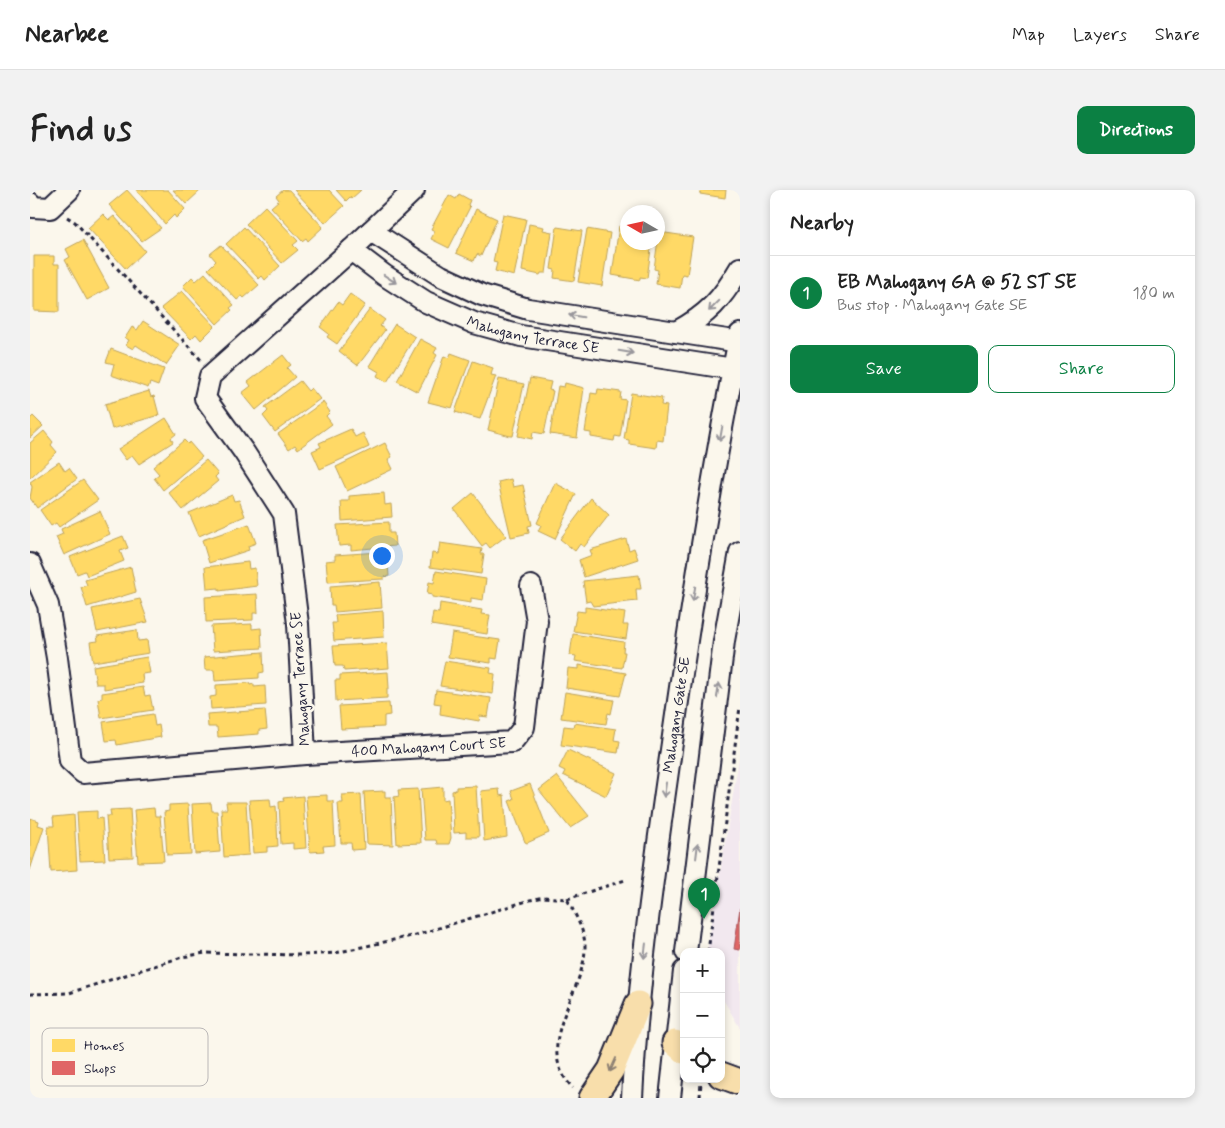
<!DOCTYPE html>
<meta charset="utf-8">
<style>
:root{--surface:#fff;--page:#f2f2f2;--text:#222;--muted:#767676;--line:#e0e0e0;--accent:#0b8043}
body{margin:0;font-family:Mynerve,sans-serif;background:var(--page);color:var(--text)}
.controls{position:absolute;right:15px;bottom:15px;display:grid;overflow:hidden;border-radius:10px;box-shadow:0 2px 8px #0003}
.controls button{width:45px;height:45px;display:grid;place-items:center;padding:0;border:0;border-bottom:1px solid var(--line);background:var(--surface);color:var(--text);font:25px sans-serif}
.compass{position:absolute;left:590px;top:15px;width:45px;height:45px;border-radius:50%;background:var(--surface);box-shadow:0 2px 8px #0003;rotate:279deg}
.you{position:absolute;left:351px;top:365px;width:18px;height:18px;margin:-12px;border:4px solid #fff;border-radius:50%;background:#1a73e8;box-shadow:0 0 0 8px #1a73e833}
.badge{display:grid;place-items:center;width:32px;height:32px;border-radius:50%;background:var(--accent);color:#fff;font-size:16px;font-weight:700}
.pin{position:absolute;translate:-50% -41px;filter:drop-shadow(0 1px 2px #0008)}
.pin::after{content:'';position:absolute;top:26px;width:18px;height:15px;background:inherit;clip-path:polygon(0 0,100% 0,50% 100%)}
.list{margin:0;padding:0;list-style:none}
h2{display:flex;justify-content:space-between;align-items:center;height:65px;margin:0;padding:0 20px;font-size:21px}
h2 small{font-size:16px;font-weight:400;color:var(--muted)}
.list li{display:grid;grid-template-columns:32px 1fr auto;gap:15px;align-items:center;box-sizing:border-box;height:75px;padding:0 20px;border-top:1px solid var(--line)}
.list b{display:block;font-size:19px;white-space:nowrap}
.list p{margin:0;font-size:16px;white-space:nowrap;color:var(--muted)}
.list em{font-size:16px;font-style:normal;color:var(--muted)}
.actions{display:flex;gap:10px;padding:15px 20px}
.actions a{flex:1;padding:11px 0;border:1px solid var(--accent);border-radius:10px;text-align:center;font-size:18px;color:var(--accent)}
.actions .main{background:var(--accent);color:#fff}
.icon{flex:none;width:28px;height:28px;fill:none;stroke:currentColor;stroke-width:2;stroke-linecap:round;stroke-linejoin:round}
.map{position:relative;flex:none;width:710px;height:908px;overflow:hidden;border-radius:10px}
header{display:flex;align-items:center;gap:30px;box-sizing:border-box;height:70px;padding:0 25px;background:var(--surface);border-bottom:1px solid var(--line)}
header strong{font-size:24px}
nav{display:flex;gap:28px;margin-inline-start:auto;font-size:18px}
.intro{display:flex;align-items:center;justify-content:space-between;box-sizing:border-box;height:120px;padding:0 30px}
h1{margin:0;font-size:35px}
.button{padding:12px 22px;border-radius:10px;background:var(--accent);color:#fff;font-size:18px;font-weight:700}
main{display:flex;gap:30px;padding:0 30px}
aside{flex:1;background:var(--surface);border-radius:10px;box-shadow:0 2px 8px #0003}
.map>svg:first-child{display:block}
.built{fill:#f2e8ef}
.homes{fill:#ffd966;stroke:#bda259}
.shops{fill:#e06666;stroke:#a75259}
.lines{fill:none;stroke-linecap:round;stroke-linejoin:round}
.minor-casing{stroke:#22223b;stroke-width:24}
.major-casing{stroke:#22223b;stroke-width:29}
.path{stroke:#22223b;stroke-width:3;stroke-dasharray:4 4;stroke-linecap:butt}
.minor{stroke:#fbf7ec;stroke-width:20}
.major{stroke:#f8deab;stroke-width:25}
.oneway{stroke:#99979c}
.oneway2{stroke:#8d8073}
.labels{text-anchor:middle;stroke-width:5;stroke-linejoin:round;paint-order:stroke}
.street-label{font-size:15px;fill:#22223b;stroke:#fbf7ec}
.key{fill:#fbf7ec;stroke:#bab7b7;stroke-width:1}
.key-label{font-size:14px;fill:#22223b}
</style>
<header>
<strong>Nearbee</strong>
<nav><a>Map</a><a>Layers</a><a>Share</a></nav>
</header>
<div class="intro"><h1>Find us</h1><a class="button">Directions</a></div>
<main>
<div class="map">
<svg width="710" height="908" viewBox="0 0 710 908">
<rect width="100%" height="100%" fill="#fbf7ec"/>
<filter id="ink" filterUnits="userSpaceOnUse"><feTurbulence type="fractalNoise" baseFrequency=".02" numOctaves="2"/><feDisplacementMap in="SourceGraphic" scale="10" xChannelSelector="R" yChannelSelector="G"/><feConvolveMatrix kernelMatrix="1 2 1 2 8 2 1 2 1" color-interpolation-filters="sRGB"/></filter>
<g filter="url(#ink)">
<path class="built" d="M710,562V838L691,806V762H677Z"/>
<path class="homes" d="M97,0L131,38L112,51L79,15Z
M106,0H138L155,19L146,28L144,25L135,34Z
M143,0H171L156,14Z
M253,0H259L293,37L278,51L276,48L272,51L241,17L249,10L246,6Z
M264,0H299L314,16L295,33Z
M306,0H331L321,9L320,7L316,11Z
M671,0H696L695,8L670,4Z
M429,4L440,10L438,15L440,17L419,58L401,49L405,41L401,39L419,5L426,9Z
M235,16L268,51L263,55L268,60L252,73L216,34Z
M446,19L467,29L451,66L447,64L444,71L426,63Z
M73,24L79,30L84,26L115,61L96,79L58,38Z
M473,24L496,29L484,86L465,81L467,73L463,72Z
M499,34L514,37L513,40L522,42L516,83H511L510,85L492,81Z
M589,36L598,37V52H622L617,88L610,87V90L582,85Z
M214,37L250,76L235,90L232,86L229,89L196,54Z
M527,37L552,41L544,91L524,88L525,80L521,79Z
M557,39L580,43L572,96L548,92Z
M629,42L663,47L657,85L652,84L650,98L626,94L628,80L624,79Z
M53,50L79,98L57,110L35,70L40,67L36,59Z
M191,55L229,95L214,108L212,106L207,110L178,79L186,71L180,64Z
M4,66H24V74H29V122L4,121Z
M175,83L204,115L200,118L202,120L187,134L153,96L162,87L166,91Z
M152,101L185,136L171,150L166,144L161,149L131,118Z
M320,104L335,115L307,154L297,147L299,144L290,137L308,112L312,115Z
M340,119L355,130L350,136L355,140L329,174L327,175L309,161Z
M113,131L150,155L136,175L106,155L103,159L96,155L99,150L95,148L102,137L107,140Z
M365,134L385,147L357,192L347,186L349,182L339,176Z
M390,149L407,158L404,163L407,165L388,202L367,191Z
M81,159L134,179L128,196L120,193L118,198L81,185L84,174L76,172Z
M421,163L440,170L422,218L398,212L414,166L419,168Z
M253,165L261,175L257,178L265,187L226,220L212,203L221,196L218,192Z
M443,171L463,178L461,185L466,186L450,229L425,222Z
M500,188L521,192L519,200L523,201L514,244L503,242L502,249L488,246Z
M469,189L494,194L483,246H480L458,240Z
M270,191L278,201L281,198L290,209L245,242L233,226L238,221L235,217Z
M535,193L554,198L547,248L520,244L528,196L534,197Z
M568,199L591,202L590,209L596,210L590,247L585,246L584,251L561,247V243L555,242L561,203L567,204Z
M119,201L121,207L124,206L129,225L82,239L75,214Z
M601,203L632,208L631,215L637,216L633,251L627,250L626,258L599,254V250L594,249Z
M293,212L300,222L296,226L302,234L268,259L265,255L259,259L248,244Z
M3,226L13,236L0,248V229Z
M136,228L146,244L141,248L143,252L109,274L102,265L96,270L88,259Z
M321,239L325,247L333,243L339,257L290,279L282,261L291,257L289,253Z
M14,241L23,252L21,255L27,262L0,288V253Z
M154,250L158,254L159,252L172,267L133,300L124,288L129,284L123,277Z
M355,253L362,267L358,269L363,279L317,301L306,277Z
M176,270L188,284L185,287L188,291L153,320L138,302Z
M29,272L35,281L39,278L47,289L7,318L0,308L2,297L0,292Z
M481,289L483,297L493,295L502,335L498,336L499,343L481,347L468,292Z
M53,290L68,310L29,337L26,333L21,336L10,320Z
M525,293L546,304L525,349L508,341L511,335L507,333Z
M354,303L355,315L361,314L362,327L312,331L311,311H319V306Z
M443,303L476,346L460,358L456,353L452,356L424,319Z
M202,305L204,311L209,310L215,326L169,346L159,323Z
M561,308L579,325L554,357L550,354L545,361L530,349Z
M70,321L80,344L34,365L26,347L33,344L31,339Z
M359,332V343H364L365,356L321,360V355L309,356L307,335Z
M219,334L226,353L218,356L219,360L179,373L172,350Z
M93,346L98,358L90,361L94,371L57,386L55,381L47,384L40,367Z
M596,349L599,360L604,358L608,369L554,387L549,370L562,365L560,360Z
M410,353L452,359L451,364H454L451,384L400,377L402,363L408,364Z
M349,362V374L358,373L359,386L354,387V389L298,392L296,371L305,370V365Z
M218,372L219,379L225,378L227,396L189,401V398L177,399L175,377Z
M101,377L106,402L57,417L51,397L57,395L55,390Z
M406,381L456,389L453,410L441,408V413L402,407V405L397,404L399,392L404,393Z
M609,385L611,399H606L607,411L563,416L560,411L556,412L553,391Z
M350,392L352,418L305,422L304,415H301L300,396Z
M227,404L228,423H223V430L176,432L175,407Z
M110,409L118,432L67,442L62,419Z
M410,413L452,420L451,424L460,425L457,444L401,435L403,422L409,423Z
M555,417L595,423L593,435H598L596,449L543,441L547,421L555,422Z
M353,421L354,447L304,451L302,433H306L305,425Z
M222,434V439L231,438L232,458L183,461L181,436Z
M107,440L108,451L117,450L119,463L63,472L60,452L68,451L67,446Z
M422,443L470,450L467,469L461,468V473L418,467Z
M543,444L594,452L593,462H595L592,478L545,471L546,466L540,465Z
M357,453L359,478L314,481L313,476H305L303,456Z
M233,462L234,482L229,483V488L185,491L184,480H175L174,467Z
M117,467L120,483L112,484L113,493L74,499V494H66L63,476Z
M415,471L461,478L460,483L465,484L463,504L410,496Z
M549,475L596,483L590,506L536,498L538,478L549,479Z
M358,482L359,498H357V508L306,511L305,490H310V485Z
M219,493L220,495L224,494V497L235,496L236,515L181,519L180,507L186,506V495Z
M113,497L115,506L120,505L123,520L71,528L68,509L72,508V503Z
M406,500L461,508L458,527L450,526L449,531L410,524L411,514L404,513Z
M535,502L584,510L581,524L578,523L576,534L531,528Z
M359,513L360,525L354,526V537L311,539L309,516Z
M235,520L237,539L229,540V544L188,547L187,537H178L177,524Z
M123,524L125,536L129,535L131,547L87,555L86,550L76,551L73,532Z
M544,533L586,539L584,550L590,551L588,563L531,555L534,536L543,537Z
M538,560L586,583L576,606L533,585L535,581L529,578Z
M527,586L559,626L540,638L509,600Z
M500,594L519,643L497,653L495,652L479,611L484,609L481,601Z
M446,596L449,647H436V642L424,643L422,601L426,600V597Z
M413,597V610L418,609L421,648L419,654H407L406,650H395L391,599Z
M388,599L391,653L367,654L364,607L369,606L368,600Z
M469,599L470,606L474,605L477,647L454,651L451,601Z
M355,601V607H361L363,655L337,654L334,602Z
M331,604L334,659L322,660L321,653H311L308,613H313L312,605Z
M297,605V611H303L305,655L293,656L294,661L280,662L276,606Z
M273,606L276,658L263,659V653L251,654L249,612L254,611L253,608Z
M240,609L241,617L246,616L248,656L237,657V662L223,663L219,610Z
M196,612H216L219,665L194,667L191,619H197Z
M181,613L182,621H187L190,662L165,664L162,614Z
M158,614L161,664L137,665L134,622L139,621V615Z
M124,618L125,626H130L134,671L108,672L104,620Z
M100,619L103,667L79,668L76,626H81L80,620Z
M67,621V629L72,628L75,670L50,671L47,622Z
M44,625L47,680L21,682L18,636H24L23,627Z
M0,628L9,631L8,635L14,637L0,680Z"/>
<path class="shops" d="M710,718V760L704,759Z"/>
<g class="lines">
<defs>
<g id="minor">
<path d="M0,13L3,17L20,18L39,0"/>
<path d="M341,41L411,86L452,105L498,119L710,152"/>
<path id="s1" d="M321,60L354,85L396,112L444,133L491,146L710,180"/>
<path d="M646,142C678,125 692,109 710,78"/>
<path d="M0,374L18,415L27,468L40,571L53,583L275,564L268,434L254,324L214,262L175,208L180,186L321,60L384,0"/>
<path id="s2" d="M275,564L482,552L494,537L507,431L501,396"/>
<path d="M656,762L694,451L710,362"/>
<path id="s3" d="M602,908C608,787 626,666 643,546C662,412 683,277 710,144"/>
<path d="M640,908L654,781"/>
</g>
<path id="major" d="M645,853L654,861
M691,885L710,892
M562,908L581,880L608,814"/>
</defs>
<use href="#minor" class="minor-casing"/>
<use href="#major" class="major-casing"/>
<path class="path" d="M37,27L45,32L171,170
M537,709L595,690
M678,762L710,517
M0,804L39,803L152,767L175,763L272,765L305,763L386,745L500,710L514,707L537,709C544,722 555,741 555,756C556,802 500,854 543,898
M670,907L671,891"/>
<use href="#minor" class="minor"/>
<use href="#major" class="major"/>
</g>
<defs><path id="oneway-shaft" d="M-6 0H5M1.5-3L5.5 0L1.5 3" fill="none" stroke-width="1.6" stroke-linecap="round" stroke-linejoin="round" transform="scale(1.25)"/></defs>
<g class="oneway">
<use href="#oneway-shaft" transform="translate(360 89) rotate(33)"/>
<use href="#oneway-shaft" transform="translate(684 116) rotate(135)"/>
<use href="#oneway-shaft" transform="translate(546 126) rotate(-171)"/>
<use href="#oneway-shaft" transform="translate(596 162) rotate(9)"/>
<use href="#oneway-shaft" transform="translate(691 244) rotate(100)"/>
<use href="#oneway-shaft" transform="translate(664 404) rotate(99)"/>
<use href="#oneway-shaft" transform="translate(688 500) rotate(-82)"/>
<use href="#oneway-shaft" transform="translate(635 600) rotate(98)"/>
<use href="#oneway-shaft" transform="translate(667 661) rotate(-83)"/>
<use href="#oneway-shaft" transform="translate(615 761) rotate(97)"/>
</g>
<use class="oneway2" href="#oneway-shaft" transform="translate(583 875) rotate(114)"/>
</g>
<g class="labels">
<g class="street-label">
<text dy="5" stroke="none"><textPath href="#s1" startOffset="204">Mahogany Terrace SE</textPath></text>
<text transform="translate(270 489) rotate(-94)" y="5">Mahogany Terrace SE</text>
<text dy="5" stroke="none"><textPath href="#s3" startOffset="386">Mahogany Gate SE</textPath></text>
<text dy="5" stroke="none"><textPath href="#s2" startOffset="124">400 Mahogany Court SE</textPath></text>
</g>
</g>
<rect x="12" y="838" width="166" height="58" rx="8" class="key"/>
<rect x="22" y="849" width="23" height="13" fill="#ffd966"/>
<rect x="22" y="871" width="23" height="14" fill="#e06666"/>
<g class="key-label">
<text x="54" y="860">Homes</text>
<text x="54" y="883">Shops</text>
</g>
</svg>
<div class="controls">
<button>+</button>
<button>−</button>
<button><svg class="icon" aria-label="locate" viewBox="0 0 24 24"><circle cx="12" cy="12" r="6"/><path d="M12 2v4M12 18v4M2 12h4M18 12h4"/></svg></button>
</div>
<svg class="compass" viewBox="-18 -18 36 36"><path d="M0-13l5 13h-10z" fill="#e53935"/><path d="M0 13l5-13h-10z" fill="#767676"/></svg>
<div class="you"></div>
<div class="pin badge" style="left:674px;top:729px">1</div>
</div>
<aside>
<h2>Nearby<small></small></h2>
<ul class="list">
<li><span class="badge">1</span><div><b>EB Mahogany GA @ 52 ST SE</b><p>Bus stop · Mahogany Gate SE</p></div><em>180 m</em></li>
</ul>
<div class="actions"><a class="main">Save</a><a>Share</a></div>
</aside>
</main>
